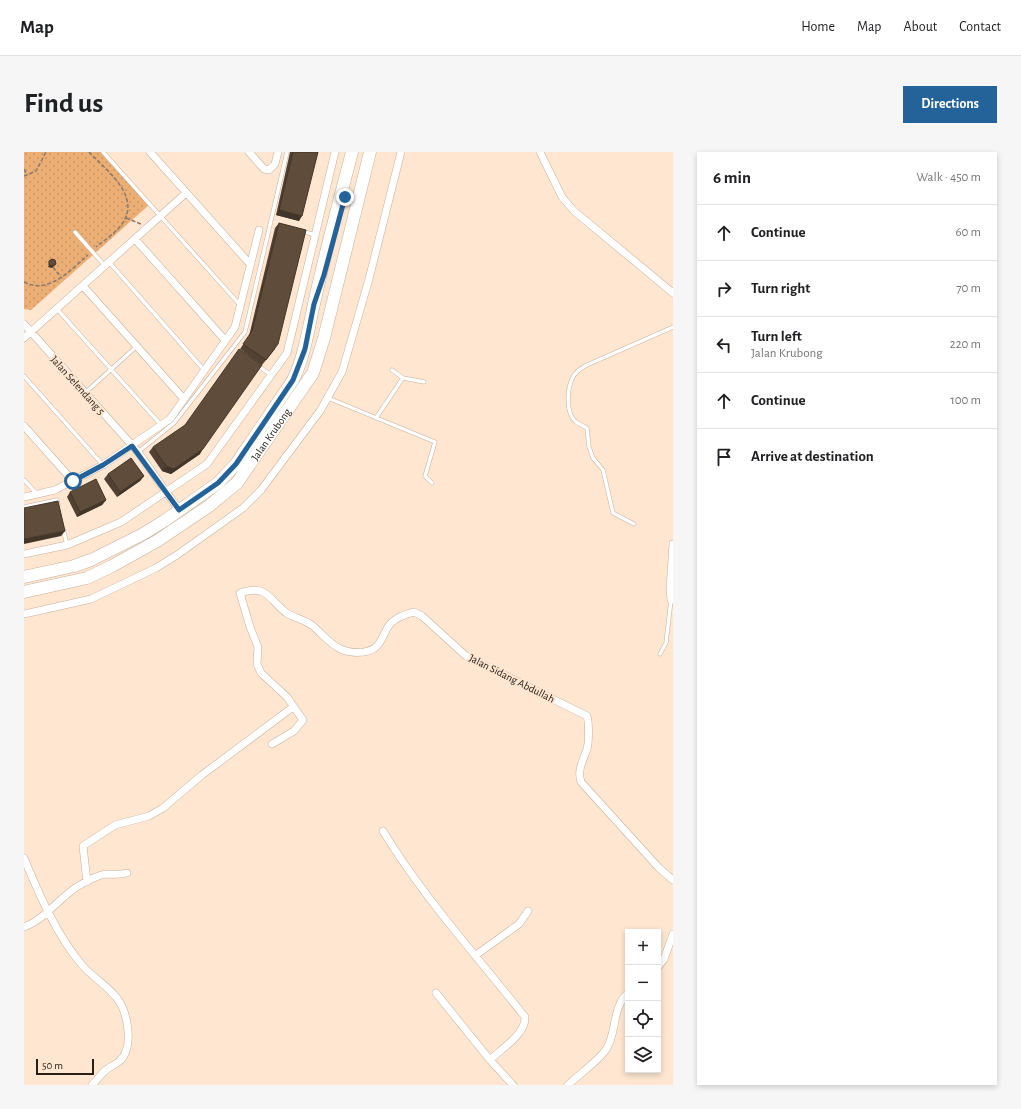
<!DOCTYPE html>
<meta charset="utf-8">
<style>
:root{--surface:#fff;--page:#f6f6f6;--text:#202124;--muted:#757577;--line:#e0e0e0;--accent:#246399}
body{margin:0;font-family:"Alegreya Sans",sans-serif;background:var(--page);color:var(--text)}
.controls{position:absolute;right:12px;bottom:12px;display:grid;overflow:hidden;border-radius:0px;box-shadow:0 2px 6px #0003}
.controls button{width:36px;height:36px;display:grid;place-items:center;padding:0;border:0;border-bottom:1px solid var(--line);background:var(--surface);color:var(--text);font:20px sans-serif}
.scale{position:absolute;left:12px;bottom:10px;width:58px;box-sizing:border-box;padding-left:4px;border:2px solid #282018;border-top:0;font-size:11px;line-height:14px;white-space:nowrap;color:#282018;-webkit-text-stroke:3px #fee6d1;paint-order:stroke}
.stop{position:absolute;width:12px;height:12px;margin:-9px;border:3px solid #246399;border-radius:50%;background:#fff}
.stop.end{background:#246399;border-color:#fff;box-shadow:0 1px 4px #0008}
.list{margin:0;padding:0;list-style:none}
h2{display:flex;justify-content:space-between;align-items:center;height:52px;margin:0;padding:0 16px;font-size:17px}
h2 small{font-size:13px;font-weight:400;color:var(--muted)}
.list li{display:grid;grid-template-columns:26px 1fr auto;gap:12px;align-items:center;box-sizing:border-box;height:56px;padding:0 16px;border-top:1px solid var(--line)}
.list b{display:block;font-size:15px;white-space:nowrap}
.list p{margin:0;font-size:13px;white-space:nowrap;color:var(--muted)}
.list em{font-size:13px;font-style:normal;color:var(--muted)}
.icon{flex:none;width:22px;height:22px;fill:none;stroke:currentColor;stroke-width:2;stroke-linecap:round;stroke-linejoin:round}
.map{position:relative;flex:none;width:649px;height:933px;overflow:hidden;border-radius:0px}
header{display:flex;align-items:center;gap:24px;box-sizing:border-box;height:56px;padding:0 20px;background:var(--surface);border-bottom:1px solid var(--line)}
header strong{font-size:19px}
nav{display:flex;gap:22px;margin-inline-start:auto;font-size:14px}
.intro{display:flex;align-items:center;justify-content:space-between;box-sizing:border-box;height:96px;padding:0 24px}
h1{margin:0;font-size:28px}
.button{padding:10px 18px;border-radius:0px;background:var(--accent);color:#fff;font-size:14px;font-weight:700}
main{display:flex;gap:24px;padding:0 24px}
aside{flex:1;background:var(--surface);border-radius:0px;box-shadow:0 2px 6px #0003}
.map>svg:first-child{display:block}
.grass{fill:url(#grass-dots)}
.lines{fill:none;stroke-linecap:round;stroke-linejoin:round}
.service-casing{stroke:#c6b09b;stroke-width:4.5}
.minor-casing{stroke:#c6b09b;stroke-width:8}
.primary-casing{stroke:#c6b09b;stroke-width:13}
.path{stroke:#89796c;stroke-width:1.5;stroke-dasharray:4 2;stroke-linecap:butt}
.service{stroke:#fff;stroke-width:3.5}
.minor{stroke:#fff;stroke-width:7}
.primary{stroke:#fff;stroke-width:12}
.wall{fill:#524132}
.shaded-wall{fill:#423529}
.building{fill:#5f4c3a;stroke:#423529}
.route{stroke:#246399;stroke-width:5}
.labels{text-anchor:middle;stroke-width:4;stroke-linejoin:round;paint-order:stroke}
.street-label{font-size:11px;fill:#282018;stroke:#fee6d1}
</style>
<header>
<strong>Map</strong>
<nav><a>Home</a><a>Map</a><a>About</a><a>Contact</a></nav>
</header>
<div class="intro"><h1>Find us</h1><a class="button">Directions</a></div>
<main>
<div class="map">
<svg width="649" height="933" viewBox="0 0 649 933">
<defs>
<pattern id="grass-dots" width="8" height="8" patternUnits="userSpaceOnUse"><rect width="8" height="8" fill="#ebae74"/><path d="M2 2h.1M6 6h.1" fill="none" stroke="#ca9564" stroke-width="1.8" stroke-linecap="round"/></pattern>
</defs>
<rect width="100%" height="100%" fill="#fee6d1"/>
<path class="grass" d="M0,0H77L125,53L7,158L0,157Z"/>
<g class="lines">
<defs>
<path id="service" d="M79,0L216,153
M278,79L291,83
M51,80L81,114
M85,110L180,218
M33,157L137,273
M233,213L247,223
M368,218L379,226L400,230
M0,224L79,313
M61,241L113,194
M304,246L411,290L401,324L408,331
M352,266L379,226
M114,300L150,271L221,180L263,0
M0,328L13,342
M0,355L33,348L34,353
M610,372L589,361L579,318L569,306L565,295L563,276C559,274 555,272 552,270C541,261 543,236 549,225C552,219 557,216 563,213L649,175
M39,377L43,393
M636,502L642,491L647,448"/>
<path id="minor" d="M126,0L226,112
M225,0L240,17L245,18L251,12L254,0
M516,0L538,45L550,59L649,141
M111,87L201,188
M59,134L159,246
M0,172L114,300L155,358
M0,186L162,41
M0,274L49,329
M0,345L31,338L79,313L146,267L211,175L235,78
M649,392L646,437L647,448H649
M0,402L43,393L97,370L183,312L263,201L311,0
M0,462L67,447L132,416L153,403L219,356L237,338L296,259L318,220L345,127L377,0
M248,592L270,579L279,568L263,545L237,521L233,512L234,495L226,475L216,441C244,431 245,449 264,462C272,466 281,468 289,474C306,489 313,503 340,500C360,497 358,479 368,470C374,465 382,462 390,460L398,464L442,504L563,564C565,570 565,591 563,597C559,609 553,618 557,630L635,716L649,728
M359,679C399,745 453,804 501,865C502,882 477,897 466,908
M0,706C15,742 33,784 58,813C69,826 86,835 95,849C103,861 107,886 102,899C99,909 91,912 83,917C77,922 73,928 68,933
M63,730L59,694L91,673L125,664L139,656L178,623L269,555
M0,775C22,767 35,745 56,733C63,729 75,723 82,722C90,722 96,723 103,721
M452,803L495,772L504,759
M634,815L640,807L649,782
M412,841L466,908L489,933
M544,933C554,923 577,907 583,896C593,879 588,855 604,841"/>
<g id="primary">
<path d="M0,425L50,414L67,408L119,382L140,369L194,331L212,312L269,228C281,203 284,178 290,152C301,101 315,50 328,0"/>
<path id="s1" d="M0,440L63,426L88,414L133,389L185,354L213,331L289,221L300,186L346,0"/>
</g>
</defs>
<use href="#service" class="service-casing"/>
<use href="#minor" class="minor-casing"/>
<use href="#primary" class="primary-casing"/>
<path class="path" d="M65,0C80,16 114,41 101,67C96,78 82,87 72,95
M0,17L3,23
M0,24L12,19L22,0
M102,66L117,72
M29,115L37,125
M0,130C24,143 47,118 64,103"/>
<use href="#service" class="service"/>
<use href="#minor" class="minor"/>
<use href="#primary" class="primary"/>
</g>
<path class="wall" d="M266,0H294L275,69L252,63Z
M255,71L251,197L238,213L216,197L225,184L251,76Z
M129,295L176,302L147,322L138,319L125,300Z
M84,322L120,324L116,329L93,345L80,327Z
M46,340L82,348L78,353L53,365L43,345Z"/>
<path class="shaded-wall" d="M255,58L278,64L275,69L252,63Z
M32,112L28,116L24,115L25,113Z
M179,297L176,302L147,322L138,319L142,314Z
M120,324L116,329L93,345L96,340Z
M82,348L78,353L53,365L56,360Z
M41,379L37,384L0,392V387Z"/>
<path class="building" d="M269,0H294L278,64L255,58Z
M255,71L282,78L254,192L242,208L219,192L228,179Z
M28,107L31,108L32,112L29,114L25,113V109Z
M215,197L238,213L179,297L150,317L142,314L129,295L161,273Z
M107,306L120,324L96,340L84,322Z
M72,327L82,348L56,360L46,340Z
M34,349L41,379L0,387V356Z"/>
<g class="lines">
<path class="route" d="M49,329L79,313L108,294L155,358L194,331L212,312L269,228L281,197L290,152L300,123L321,45"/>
</g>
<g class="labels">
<g class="street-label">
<text transform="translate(54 233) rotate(48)" y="4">Jalan Selendang 5</text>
<text dy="4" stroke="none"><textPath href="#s1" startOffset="302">Jalan Krubong</textPath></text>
<text transform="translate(488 526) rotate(27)" y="4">Jalan Sidang Abdullah</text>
</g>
</g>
</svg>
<div class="controls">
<button>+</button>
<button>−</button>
<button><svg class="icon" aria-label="locate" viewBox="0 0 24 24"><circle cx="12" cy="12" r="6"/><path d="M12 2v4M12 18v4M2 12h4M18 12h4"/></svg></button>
<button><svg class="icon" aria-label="layers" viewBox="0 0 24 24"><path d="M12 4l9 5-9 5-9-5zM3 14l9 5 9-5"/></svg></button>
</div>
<div class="scale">50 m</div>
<div class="stop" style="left:49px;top:329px"></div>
<div class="stop end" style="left:321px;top:45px"></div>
</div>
<aside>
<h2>6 min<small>Walk · 450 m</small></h2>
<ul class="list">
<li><svg class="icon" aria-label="ahead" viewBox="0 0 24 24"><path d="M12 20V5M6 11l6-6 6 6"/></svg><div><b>Continue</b></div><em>60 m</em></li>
<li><svg class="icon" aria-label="right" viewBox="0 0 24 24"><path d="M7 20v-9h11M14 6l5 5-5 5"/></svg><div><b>Turn right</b></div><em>70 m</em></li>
<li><svg class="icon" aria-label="left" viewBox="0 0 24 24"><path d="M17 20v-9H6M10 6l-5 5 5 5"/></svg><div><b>Turn left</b><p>Jalan Krubong</p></div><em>220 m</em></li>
<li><svg class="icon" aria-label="ahead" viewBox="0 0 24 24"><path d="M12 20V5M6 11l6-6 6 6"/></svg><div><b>Continue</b></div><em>100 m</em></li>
<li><svg class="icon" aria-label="arrive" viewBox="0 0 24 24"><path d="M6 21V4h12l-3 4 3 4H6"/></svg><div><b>Arrive at destination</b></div></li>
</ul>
</aside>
</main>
